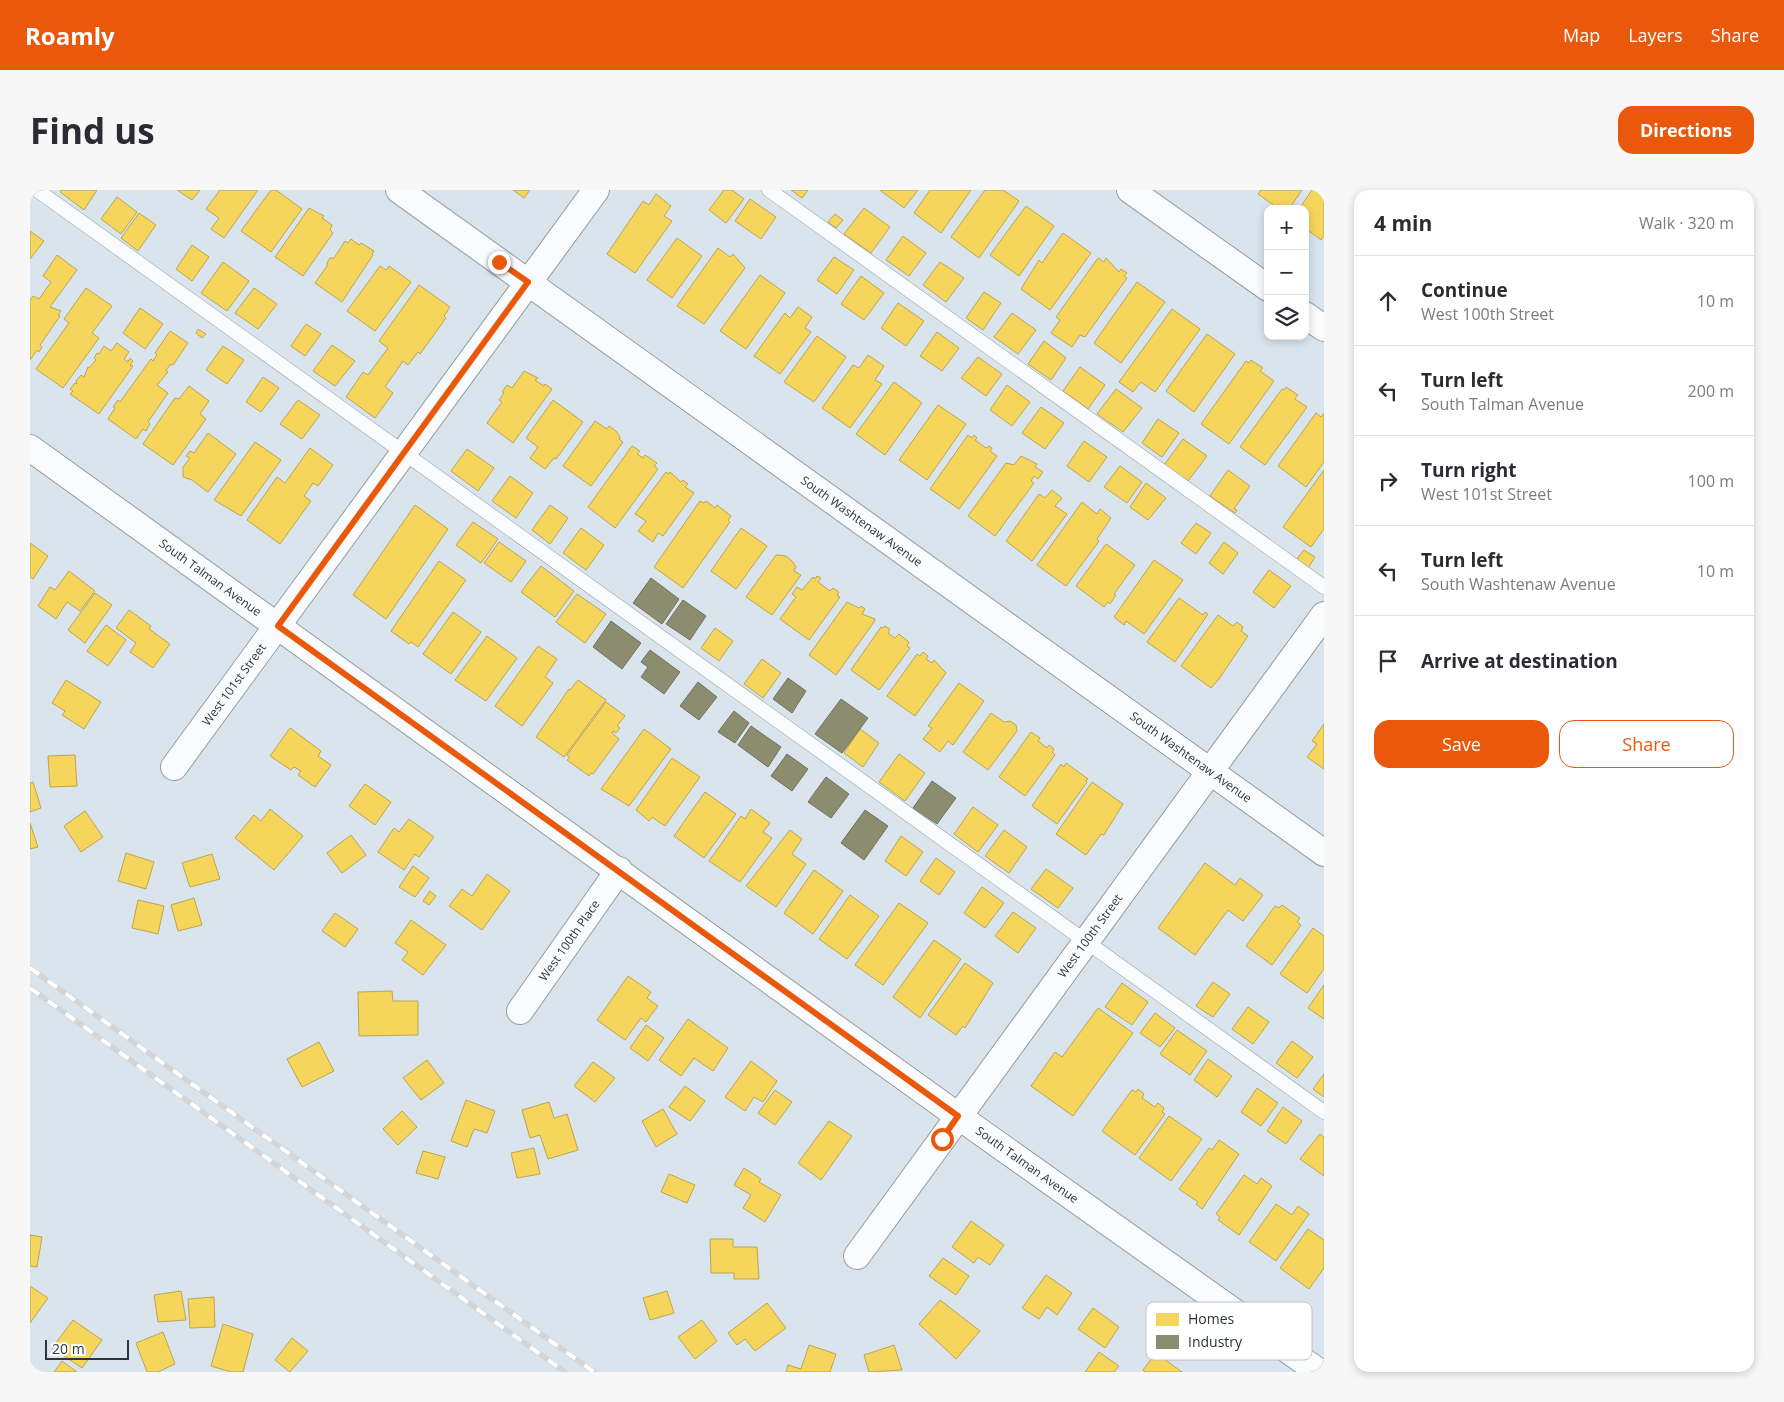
<!DOCTYPE html>
<meta charset="utf-8">
<style>
:root{--surface:#fff;--page:#f7f7f7;--text:#2b2b33;--muted:#7c7c81;--line:#e1e1e2;--accent:#ea580c}
body{margin:0;font-family:"Open Sans",sans-serif;background:var(--page);color:var(--text)}
.controls{position:absolute;right:15px;top:15px;display:grid;overflow:hidden;border-radius:10px;box-shadow:0 2px 8px #0003}
.controls button{width:45px;height:45px;display:grid;place-items:center;padding:0;border:0;border-bottom:1px solid var(--line);background:var(--surface);color:var(--text);font:25px sans-serif}
.scale{position:absolute;left:15px;bottom:12px;width:84px;box-sizing:border-box;padding-left:5px;border:2px solid #2d353b;border-top:0;font-size:14px;line-height:18px;white-space:nowrap;color:#2d353b;-webkit-text-stroke:4px #fff;paint-order:stroke}
.stop{position:absolute;width:15px;height:15px;margin:-11px;border:4px solid #ea580c;border-radius:50%;background:#fff}
.stop.end{background:#ea580c;border-color:#fff;box-shadow:0 1px 5px #0008}
.list{margin:0;padding:0;list-style:none}
h2{display:flex;justify-content:space-between;align-items:center;height:65px;margin:0;padding:0 20px;font-size:21px}
h2 small{font-size:16px;font-weight:400;color:var(--muted)}
.list li{display:grid;grid-template-columns:32px 1fr auto;gap:15px;align-items:center;box-sizing:border-box;height:90px;padding:0 20px;border-top:1px solid var(--line)}
.list b{display:block;font-size:19px;white-space:nowrap}
.list p{margin:0;font-size:16px;white-space:nowrap;color:var(--muted)}
.list em{font-size:16px;font-style:normal;color:var(--muted)}
.actions{display:flex;gap:10px;padding:15px 20px}
.actions a{flex:1;padding:11px 0;border:1px solid var(--accent);border-radius:15px;text-align:center;font-size:18px;color:var(--accent)}
.actions .main{background:var(--accent);color:#fff}
.icon{flex:none;width:28px;height:28px;fill:none;stroke:currentColor;stroke-width:2;stroke-linecap:round;stroke-linejoin:round}
.map{position:relative;flex:none;width:1294px;height:1182px;overflow:hidden;border-radius:15px}
header{display:flex;align-items:center;gap:30px;box-sizing:border-box;height:70px;padding:0 25px;background:var(--accent);color:#fff}
header strong{font-size:24px}
nav{display:flex;gap:28px;margin-inline-start:auto;font-size:18px}
.intro{display:flex;align-items:center;justify-content:space-between;box-sizing:border-box;height:120px;padding:0 30px}
h1{margin:0;font-size:35px}
.button{padding:12px 22px;border-radius:15px;background:var(--accent);color:#fff;font-size:18px;font-weight:700}
main{display:flex;gap:30px;padding:0 30px}
aside{flex:1;background:var(--surface);border-radius:15px;box-shadow:0 2px 8px #0003}
.map>svg:first-child{display:block}
.homes{fill:#f6d55c;stroke:#baa552}
.industry{fill:#8c8c6e;stroke:#70725f}
.lines{fill:none;stroke-linecap:round;stroke-linejoin:round}
.lane-casing{stroke:#949ca3;stroke-width:15}
.street-casing{stroke:#949ca3;stroke-width:28}
.lane{stroke:#f9fbfc;stroke-width:14}
.street{stroke:#f9fbfc;stroke-width:26}
.rail-casing{stroke:#d3d6d9;stroke-width:5.5}
.rail{stroke:#fff;stroke-width:4;stroke-dasharray:11;stroke-linecap:butt}
.route{stroke:#ea580c;stroke-width:6}
.labels{text-anchor:middle;stroke-width:5;stroke-linejoin:round;paint-order:stroke}
.street-label{font-size:12px;fill:#2d353b;stroke:#fff}
.key{fill:#fff;stroke:#c0c2c4;stroke-width:1}
.key-label{font-size:14px;fill:#2d353b}
</style>
<header>
<strong>Roamly</strong>
<nav><a>Map</a><a>Layers</a><a>Share</a></nav>
</header>
<div class="intro"><h1>Find us</h1><a class="button">Directions</a></div>
<main>
<div class="map">
<svg width="1294" height="1182" viewBox="0 0 1294 1182">
<rect width="100%" height="100%" fill="#d9e4ed"/>
<path class="homes" d="M31,0H67L54,20L30,2Z
M147,0H170L162,10Z
M190,0H228L194,48L181,39L189,28L176,19Z
M241,0H246L272,19L241,62L211,41Z
M483,0H500L494,8Z
M694,0H702L714,9L696,33L679,20Z
M761,0H778L772,8Z
M850,0H888L874,18Z
M900,0H941L911,43L884,23Z
M955,0H973L989,11L949,68L921,47Z
M1231,0H1272L1259,19H1249L1228,4Z
M1282,0H1294V46L1291,50L1275,38V19H1269Z
M626,4L641,16L634,26L642,31L605,83L577,64L613,11L619,15Z
M87,7L107,22L91,44L71,29Z
M720,9L746,27L731,49L705,31Z
M996,16L1024,36L989,86L960,65Z
M279,18L294,26L292,28L302,35L300,40L303,43L273,86L245,67Z
M834,18L860,37L841,63L814,44Z
M109,23L126,35L108,61L91,48Z
M805,24L813,30L806,38L798,32Z
M0,41L14,51L0,69Z
M1033,43L1061,63L1020,120L991,99L1009,70L1012,73Z
M873,46L896,63L879,86L856,70Z
M647,48L672,66L642,108L617,90Z
M321,49L329,55L331,53L344,61L342,64L343,65L312,112L285,93L297,76V73L300,68H304L315,51L318,53Z
M162,55L179,67L162,91L146,79Z
M688,58L700,67L703,64L715,78L674,134L647,116Z
M27,65L47,80L20,117L31,121L28,125L30,126L10,155L12,157L9,162L7,160L0,170V110L3,106L9,109L21,92L13,86Z
M804,67L824,80L807,104L787,90Z
M1068,68L1074,72L1076,68L1089,82L1091,79L1097,83L1094,86L1097,88L1055,147L1050,145L1042,157L1021,143L1030,130L1026,127Z
M193,72L219,91L197,121L171,103Z
M910,72L934,88L916,112L893,95Z
M350,76L356,80L359,76L381,92L345,141L317,121Z
M730,85L755,103L716,159L690,141Z
M831,86L854,103L834,130L811,114Z
M1107,92L1135,112L1091,173L1064,153Z
M389,95L420,117L414,126L416,128L390,164L388,162L378,175L373,171L355,197L363,203L345,228L316,207L333,182L338,185L358,158L349,151Z
M56,98L82,116L62,143L69,148L33,198L6,179L39,133L34,129Z
M224,98L247,114L228,139L205,123Z
M954,102L971,113L953,140L936,128Z
M868,113L894,131L876,156L851,138Z
M768,117L782,127L775,138L781,142L750,184L724,166L755,123L760,128Z
M110,118L133,134L115,159L93,143Z
M1142,119L1170,139L1125,202L1111,192L1103,202L1089,192Z
M982,123L1006,140L988,164L964,147Z
M276,134L291,144L275,166L261,156Z
M168,139L176,144L172,148L166,143Z
M140,141L158,153L143,175L141,174L136,180L138,182L127,195L138,203L118,232L120,234L116,241L113,239L106,249L78,229L85,218L83,217L88,210L90,212L121,169L123,171L127,165L125,163Z
M907,142L929,158L912,181L890,166Z
M1177,144L1205,164L1164,222L1136,201Z
M787,146L816,167L784,212L754,192Z
M1014,151L1036,168L1021,190L998,174Z
M87,153L99,162L94,169L98,172L100,168L103,171L100,175L103,176L69,224L40,204L43,201L40,199L45,193L47,194L46,191L51,185L54,187L58,177L59,178L66,170L64,168L67,163L69,164L74,156L81,161Z
M302,155L325,171L305,196L283,181Z
M193,156L214,170L197,194L176,180Z
M838,165L854,176L845,190L852,194L820,238L792,218L823,175L829,178Z
M948,167L972,184L956,206L931,188Z
M1221,170L1233,178L1230,181L1244,191L1199,254L1171,234L1216,171L1219,173Z
M1050,177L1075,195L1058,219L1033,201Z
M494,181L508,188L505,190L514,196L515,194L522,199L483,253L457,233L472,212L469,210L474,203L472,202L477,195L482,198Z
M233,187L249,198L231,222L216,212Z
M864,192L892,213L855,265L826,244Z
M977,195L1000,212L982,236L960,220Z
M159,196L179,211L170,224L176,229L143,275L113,254L145,208L149,209Z
M1256,197L1268,205L1265,209L1277,217L1235,275L1210,257L1252,199L1254,200Z
M1086,199L1112,218L1093,242L1067,224Z
M268,210L290,225L272,249L250,234Z
M523,210L553,232L526,269L524,268L515,279L500,268L508,257L496,248Z
M908,215L936,234L897,290L869,270Z
M1011,217L1034,233L1015,259L992,243Z
M1286,223L1291,227L1294,223V272L1276,297L1248,276Z
M1128,229L1149,243L1132,267L1112,253Z
M565,231L577,239L579,236L586,241L590,247L589,249L593,252L561,296L533,276Z
M178,243L206,264L178,302L162,290L153,287V277L160,268L156,266L160,261L164,263Z
M938,245L942,248L944,245L947,248L945,250L956,258L959,256L962,258L960,261L967,266L929,319L900,299Z
M1153,249L1177,266L1158,291L1134,275Z
M1054,251L1077,267L1059,292L1037,276Z
M225,252L251,270L211,326L184,310Z
M602,256L610,261L607,264L613,268L615,265L627,273L624,276L628,279L585,338L558,317Z
M280,258L303,275L288,296L283,293L274,306L281,311L250,354L217,330L247,287L255,293Z
M437,259L464,278L448,301L421,281Z
M991,266L1007,274L1005,277L1013,282L1008,289L1004,286L1001,291L1004,293L965,346L938,326L976,273L984,275Z
M1090,276L1112,292L1097,313L1074,297Z
M1198,280L1220,296L1204,319L1207,320L1205,323L1180,306Z
M1294,280V339L1281,357L1253,337Z
M636,282L639,284L640,282L651,292L653,290L658,294L655,297L664,303L633,346L628,343L623,352L608,341L616,331L605,324Z
M480,286L503,303L486,328L462,311Z
M1116,293L1136,308L1118,330L1100,317Z
M1022,300L1032,308L1025,316L1037,324L1002,371L976,351L1009,304L1015,308Z
M670,311L674,313L676,311L685,318L687,315L701,326L698,330L700,332L653,398L624,377Z
M1052,312L1067,324L1070,319L1081,328L1067,349L1069,351L1036,396L1007,375Z
M385,315L418,339L356,429L323,405Z
M520,315L538,328L520,354L502,340Z
M443,332L468,349L451,373L426,355Z
M1166,333L1181,343L1166,364L1151,353Z
M551,338L574,355L556,380L533,363Z
M711,338L737,356L706,399L681,381Z
M469,352L496,371L481,392L454,373Z
M1194,352L1208,363L1193,384L1179,373Z
M0,353L18,366L3,389L0,387Z
M1076,354L1105,375L1084,404L1086,405L1080,414L1078,412L1074,417L1046,396Z
M1274,360L1285,367L1278,378L1266,370Z
M746,365L756,366L762,371L766,377L764,381L771,385L742,425L716,407Z
M1124,370L1153,390L1114,444L1096,431L1094,435L1084,427Z
M409,371L436,390L388,457L381,452L379,454L361,441Z
M511,376L544,401L525,427L491,402Z
M1239,380L1261,396L1244,418L1223,402Z
M39,381L65,401L50,421L37,412L26,429L8,416L20,397L25,400Z
M787,386L791,388L788,392L800,401L803,398L809,402L807,405L810,407L779,450L750,429L766,407L762,404L767,397L772,400L783,387L785,389Z
M65,403L82,415L55,453L38,440Z
M547,404L576,424L555,453L526,432Z
M1149,408L1173,425L1175,422L1178,424L1145,472L1117,452Z
M817,412L829,418L831,416L835,419L832,424L845,429L844,432L806,485L779,465Z
M99,420L121,436L119,439L140,454L123,478L100,462L106,453L86,438Z
M423,422L451,442L421,484L393,464Z
M1188,425L1203,436L1207,432L1213,437L1211,441L1218,446L1189,489L1181,498L1151,476Z
M76,435L96,450L78,476L57,461Z
M855,436L860,439L858,443L865,448L869,444L879,452L877,456L880,458L849,500L821,480L851,437L853,438Z
M685,438L703,451L689,471L671,458Z
M457,446L487,468L456,511L425,490Z
M508,456L527,469L515,487L523,493L492,536L465,516Z
M893,462L898,466L896,469L902,473L904,470L916,483L885,526L857,506L887,464L890,466Z
M732,469L751,483L733,508L714,494Z
M36,490L71,512L54,539L32,525L35,521L22,513Z
M548,490L576,510L534,567L506,547L539,499L540,500Z
M929,493L954,511L923,555L918,551L910,562L893,549L902,538L898,536Z
M576,512L595,526L587,536L590,538L586,543L583,541L582,543L589,549L563,584L561,583L559,586L537,570L540,567L537,565Z
M961,523L974,532L980,531L986,535L987,541L958,580L933,562Z
M1294,534V579L1277,567L1287,554L1282,551Z
M260,538L291,561L288,566L301,575L285,597L268,585L271,581L264,577L261,580L240,566Z
M614,539L641,559L599,616L571,599Z
M830,539L849,553L833,577L814,563Z
M1001,542L1010,548L1008,551L1017,558L1019,555L1024,559L1022,562L1025,565L995,606L969,587Z
M869,564L895,583L875,611L849,592Z
M43,565H45L47,596L20,597L18,566Z
M642,568L670,587L635,636L622,627L619,631L606,620Z
M1036,573L1058,589L1056,591L1057,592L1027,634L1002,616L1031,574L1034,577Z
M3,592L11,618L0,622V593Z
M1062,592L1093,614L1074,645L1071,644L1056,665L1026,644Z
M335,594L361,612L345,635L319,616Z
M675,602L706,624L674,668L644,646Z
M943,617L968,635L948,662L924,644Z
M240,619L273,646L244,680L205,648L224,625L231,631Z
M721,619L740,633L733,642L742,648L710,692L679,671L711,626L715,629Z
M55,621L73,647L51,662L34,636Z
M379,629L404,647L389,667L385,664L374,680L348,662L364,638L369,642Z
M0,633L8,657L0,659Z
M760,640L772,649L762,664L776,674L746,717L716,696Z
M974,640L997,657L979,683L955,666Z
M321,645L336,665L312,683L297,663Z
M871,646L893,662L876,686L855,671Z
M96,663L124,672L116,699L88,691Z
M182,664L190,689L160,697L152,673Z
M906,668L925,682L909,705L890,691Z
M1175,673L1205,695L1210,688L1233,705L1213,731L1198,720L1165,765L1128,738Z
M383,676L399,688L385,707L369,697Z
M1016,679L1043,698L1028,718L1001,699Z
M784,680L813,701L783,744L754,723Z
M457,684L480,701L452,740L419,716L432,699L442,706Z
M952,697L974,713L955,738L934,723Z
M400,701L406,706L399,715L393,711Z
M820,705L849,726L817,769L789,749Z
M164,708L172,735L148,741L141,715Z
M108,710L134,716L128,744L102,738Z
M869,713L898,733L853,795L825,775Z
M1252,715L1270,728L1267,732L1271,735L1242,775L1216,756L1245,716L1249,718Z
M983,722L1006,738L988,763L965,746Z
M305,723L328,739L315,757L292,741Z
M381,730L416,755L393,785L372,770L378,762L365,753Z
M1283,738L1294,746V779L1277,803L1250,784Z
M904,750L931,769L890,828L863,807Z
M935,773L963,793L935,838L933,836L926,845L898,825Z
M598,786L621,802L617,808L628,816L616,832L611,828L595,850L567,830Z
M1183,792L1200,804L1183,827L1166,816Z
M1092,793L1118,812L1102,835L1075,817Z
M1294,795V829L1278,818Z
M362,801L363,811H388V845L329,846L328,802Z
M1218,817L1239,832L1223,854L1202,839Z
M1068,818L1103,843L1043,926L1001,896L1025,862L1032,867Z
M1125,823L1145,838L1130,857L1110,843Z
M658,829L698,858L683,881L664,868L651,886L629,870Z
M616,835L634,848L618,871L600,858Z
M1147,840L1177,861L1160,885L1130,864Z
M1262,851L1283,867L1267,888L1246,873Z
M289,852L304,881L272,897L257,869Z
M1178,869L1202,886L1187,907L1164,890Z
M397,870L414,893L391,910L373,888Z
M721,871L747,891L733,912L724,907L715,921L695,907Z
M563,872L585,888L565,912L544,896Z
M1294,884V907L1283,899Z
M655,896L675,911L660,931L639,917Z
M1227,898L1248,913L1231,936L1211,922Z
M1108,899L1114,904L1112,908L1125,917L1128,913L1134,918L1132,922L1135,924L1105,965L1072,941L1102,900L1106,902Z
M745,900L762,912L745,935L728,923Z
M436,910L465,921L457,943L444,939L437,957L421,951Z
M519,912L524,928L537,924L548,960L518,969L510,945L500,948L492,920Z
M1253,917L1272,931L1256,954L1237,941Z
M633,919L647,944L626,957L612,931Z
M372,921L387,937L368,955L353,939Z
M1139,926L1172,949L1141,991L1109,968Z
M799,931L822,946L791,990L768,973Z
M1290,944L1294,947V986L1270,969Z
M1189,950L1209,964L1172,1019L1166,1014L1168,1012L1149,999L1179,958L1182,960Z
M504,958L510,984L487,988L481,963Z
M393,961L415,967L408,989L386,983Z
M714,978L731,989L729,992L751,1005L735,1032L713,1018L721,1005L704,995Z
M639,984L665,995L657,1013L631,1002Z
M1214,985L1227,994L1231,988L1242,996L1209,1045L1188,1030L1190,1027L1186,1024Z
M1246,1014L1262,1025L1268,1016L1279,1024L1246,1071L1219,1052Z
M941,1031L974,1055L960,1075L948,1067L944,1073L922,1057Z
M1278,1039L1294,1050V1078L1279,1099L1250,1078Z
M0,1045L12,1047L7,1077L0,1076Z
M680,1049H703V1057H727L729,1089H704V1083H681Z
M913,1068L939,1086L926,1105L899,1086Z
M1016,1085L1042,1103L1027,1125L1017,1117L1009,1129L992,1118Z
M0,1096L18,1108L0,1133Z
M151,1101L156,1130L128,1132L124,1105Z
M637,1101L644,1123L620,1130L613,1108Z
M184,1107L185,1137L160,1138L158,1109Z
M910,1110L950,1141L926,1169L889,1134Z
M737,1113L756,1138L725,1161L715,1149L707,1155L698,1143Z
M1063,1118L1089,1137L1075,1158L1048,1139Z
M43,1130L72,1150L52,1178L22,1158Z
M672,1130L687,1151L665,1169L648,1147Z
M193,1134L223,1144L213,1182H201L181,1176Z
M133,1142L145,1174L128,1182H117L106,1153Z
M262,1148L278,1161L260,1182L245,1170Z
M779,1155L806,1164L800,1182H756L758,1175L771,1179Z
M864,1155L872,1180L839,1182L834,1165Z
M1069,1162L1089,1176L1084,1182H1055Z
M1126,1163L1152,1182H1115L1113,1180Z
M32,1171L47,1182H24Z"/>
<path class="industry" d="M621,388L649,409L632,434L603,413Z
M653,410L676,426L660,450L636,434Z
M581,431L611,453L592,479L563,457Z
M620,460L650,482L634,504L611,487L618,477L611,472Z
M758,488L776,501L762,523L743,509Z
M668,492L687,507L669,530L650,516Z
M811,509L838,528L812,563L785,544Z
M704,521L719,533L705,553L688,542Z
M721,536L751,557L738,577L708,555Z
M757,564L778,579L762,601L741,586Z
M796,587L819,604L801,628L778,612Z
M902,591L926,608L907,634L883,618Z
M835,620L858,636L834,670L811,653Z"/>
<g class="lines">
<defs>
<path id="lane" d="M7,0L1294,922
M739,0L1294,397"/>
<g id="street">
<path id="s1" d="M369,0L1294,663"/>
<path d="M1100,0L1238,98"/>
<path d="M1275,125L1294,138"/>
<path id="s2" d="M0,258L928,926L1289,1182"/>
<path id="s3" d="M144,577L566,0"/>
<path id="s4" d="M490,821L589,680"/>
<path id="s5" d="M827,1066L1294,425"/>
</g>
</defs>
<use href="#lane" class="lane-casing"/>
<use href="#street" class="street-casing"/>
<use href="#lane" class="lane"/>
<use href="#street" class="street"/>
<defs>
<path id="rail" d="M0,778L564,1182
M0,798L535,1182"/>
</defs>
<use href="#rail" class="rail-casing"/>
<use href="#rail" class="rail"/>
</g>
<g class="lines">
<path class="route" d="M469,72L498,92L248,436L928,926L912,949"/>
</g>
<g class="labels">
<g class="street-label">
<text dy="4" stroke="none"><textPath href="#s1" startOffset="569">South Washtenaw Avenue</textPath></text>
<text dy="4" stroke="none"><textPath href="#s2" startOffset="222">South Talman Avenue</textPath></text>
<text dy="4" stroke="none"><textPath href="#s3" startOffset="102">West 101st Street</textPath></text>
<text dy="4" stroke="none"><textPath href="#s1" startOffset="974">South Washtenaw Avenue</textPath></text>
<text dy="4" stroke="none"><textPath href="#s5" startOffset="396">West 100th Street</textPath></text>
<text dy="4" stroke="none"><textPath href="#s4" startOffset="86">West 100th Place</textPath></text>
<text dy="4" stroke="none"><textPath href="#s2" startOffset="1228">South Talman Avenue</textPath></text>
</g>
</g>
<rect x="1116" y="1112" width="166" height="58" rx="8" class="key"/>
<rect x="1126" y="1123" width="23" height="13" fill="#f6d55c"/>
<rect x="1126" y="1145" width="23" height="14" fill="#8c8c6e"/>
<g class="key-label">
<text x="1158" y="1134">Homes</text>
<text x="1158" y="1157">Industry</text>
</g>
</svg>
<div class="controls">
<button>+</button>
<button>−</button>
<button><svg class="icon" aria-label="layers" viewBox="0 0 24 24"><path d="M12 4l9 5-9 5-9-5zM3 14l9 5 9-5"/></svg></button>
</div>
<div class="scale">20 m</div>
<div class="stop" style="left:912px;top:949px"></div>
<div class="stop end" style="left:469px;top:72px"></div>
</div>
<aside>
<h2>4 min<small>Walk · 320 m</small></h2>
<ul class="list">
<li><svg class="icon" aria-label="ahead" viewBox="0 0 24 24"><path d="M12 20V5M6 11l6-6 6 6"/></svg><div><b>Continue</b><p>West 100th Street</p></div><em>10 m</em></li>
<li><svg class="icon" aria-label="left" viewBox="0 0 24 24"><path d="M17 20v-9H6M10 6l-5 5 5 5"/></svg><div><b>Turn left</b><p>South Talman Avenue</p></div><em>200 m</em></li>
<li><svg class="icon" aria-label="right" viewBox="0 0 24 24"><path d="M7 20v-9h11M14 6l5 5-5 5"/></svg><div><b>Turn right</b><p>West 101st Street</p></div><em>100 m</em></li>
<li><svg class="icon" aria-label="left" viewBox="0 0 24 24"><path d="M17 20v-9H6M10 6l-5 5 5 5"/></svg><div><b>Turn left</b><p>South Washtenaw Avenue</p></div><em>10 m</em></li>
<li><svg class="icon" aria-label="arrive" viewBox="0 0 24 24"><path d="M6 21V4h12l-3 4 3 4H6"/></svg><div><b>Arrive at destination</b></div></li>
</ul>
<div class="actions"><a class="main">Save</a><a>Share</a></div>
</aside>
</main>
